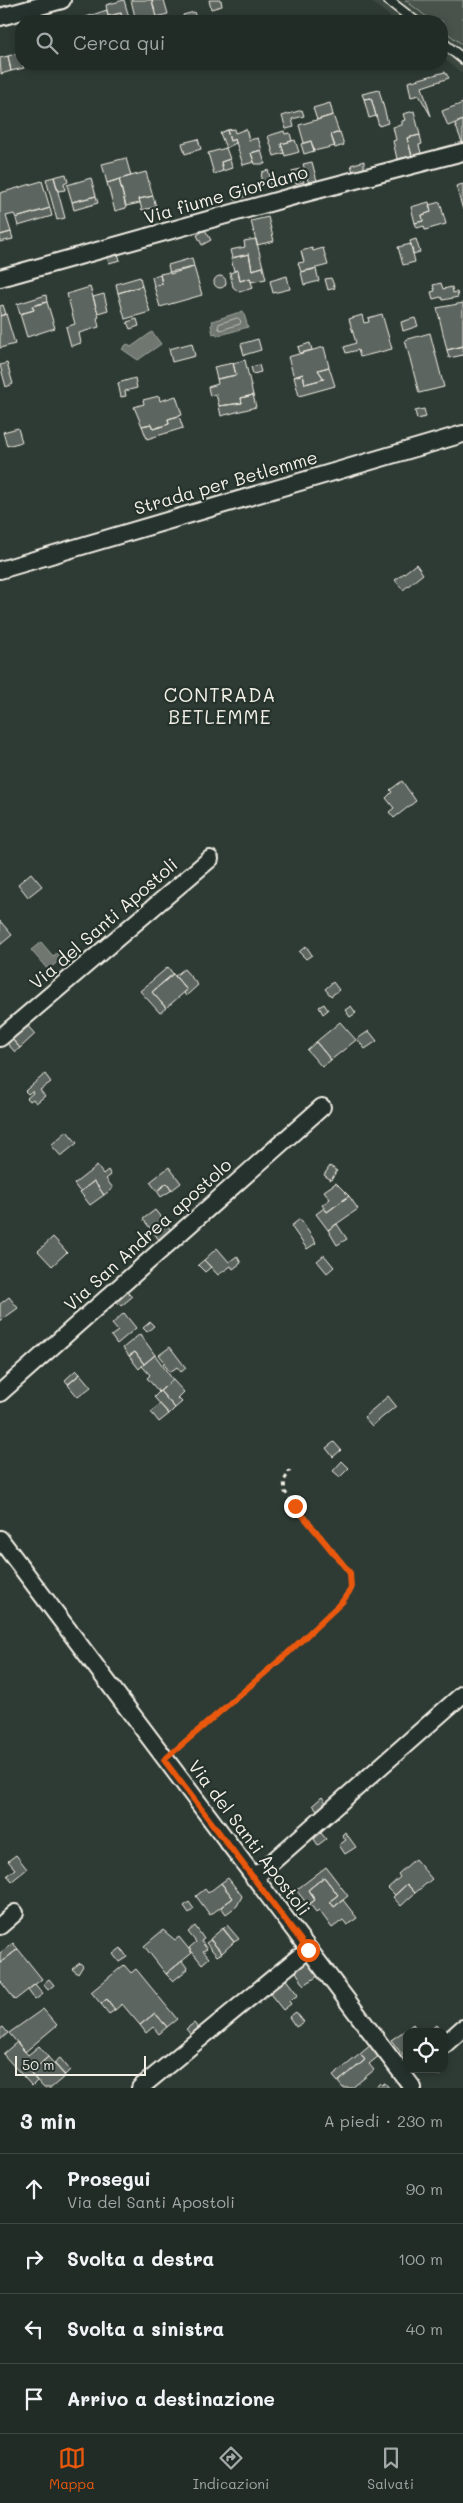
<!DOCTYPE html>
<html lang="it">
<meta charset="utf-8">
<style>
:root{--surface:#222c27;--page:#2a342f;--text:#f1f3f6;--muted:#a2a7a7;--line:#3f4844;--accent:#ea580c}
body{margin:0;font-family:Mali,sans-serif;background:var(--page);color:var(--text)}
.controls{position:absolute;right:15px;bottom:15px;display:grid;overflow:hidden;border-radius:10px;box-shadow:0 2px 8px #0003}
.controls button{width:45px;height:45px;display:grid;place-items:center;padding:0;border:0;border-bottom:1px solid var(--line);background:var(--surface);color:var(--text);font:25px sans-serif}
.scale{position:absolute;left:15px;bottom:12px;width:131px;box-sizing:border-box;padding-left:5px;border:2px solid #f4f1e8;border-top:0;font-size:14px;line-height:18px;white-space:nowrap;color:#f4f1e8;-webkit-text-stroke:4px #26332d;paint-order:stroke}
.stop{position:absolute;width:15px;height:15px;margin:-11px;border:4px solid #ea580c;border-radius:50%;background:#fff}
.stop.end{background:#ea580c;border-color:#fff;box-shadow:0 1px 5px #0008}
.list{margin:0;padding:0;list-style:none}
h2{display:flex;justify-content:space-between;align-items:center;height:65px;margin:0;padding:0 20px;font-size:21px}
h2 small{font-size:16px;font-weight:400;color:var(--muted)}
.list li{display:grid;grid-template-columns:32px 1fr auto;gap:15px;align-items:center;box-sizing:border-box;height:70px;padding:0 20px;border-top:1px solid var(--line)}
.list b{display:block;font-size:19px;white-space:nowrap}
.list p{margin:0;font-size:16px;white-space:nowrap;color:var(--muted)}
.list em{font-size:16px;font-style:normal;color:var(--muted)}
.icon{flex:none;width:28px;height:28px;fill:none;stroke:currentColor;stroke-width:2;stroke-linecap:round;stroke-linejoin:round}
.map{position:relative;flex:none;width:463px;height:2088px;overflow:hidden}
.search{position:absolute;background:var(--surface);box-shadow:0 2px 8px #0003;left:15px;right:15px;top:15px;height:55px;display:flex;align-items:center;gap:12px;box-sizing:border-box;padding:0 18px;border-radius:20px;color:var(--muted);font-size:19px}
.sheet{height:345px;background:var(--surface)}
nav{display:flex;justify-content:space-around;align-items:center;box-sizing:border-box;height:70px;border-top:1px solid var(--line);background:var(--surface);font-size:14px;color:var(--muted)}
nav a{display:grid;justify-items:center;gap:2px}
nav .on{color:var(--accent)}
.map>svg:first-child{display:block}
.built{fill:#3c4841}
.green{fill:#48524c;stroke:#9ea29a}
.water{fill:#6f7770;stroke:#a4a8a0}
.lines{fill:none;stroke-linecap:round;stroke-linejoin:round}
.shore{stroke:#bfc0b8;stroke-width:1}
.building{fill:#5c655e;stroke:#f4f1e8}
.lane-casing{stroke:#f4f1e8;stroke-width:12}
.street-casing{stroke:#f4f1e8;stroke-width:20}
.path{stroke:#f4f1e8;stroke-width:3;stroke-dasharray:4 4;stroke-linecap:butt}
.lane{stroke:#26332d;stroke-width:9}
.street{stroke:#26332d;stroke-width:16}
.route{stroke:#ea580c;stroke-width:6}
.labels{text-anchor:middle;stroke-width:4.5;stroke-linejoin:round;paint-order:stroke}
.street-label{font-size:18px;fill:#f4f1e8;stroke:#26332d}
.neighbourhood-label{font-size:19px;letter-spacing:1px;fill:#f4f1e8;stroke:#26332d}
</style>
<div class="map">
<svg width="463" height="2088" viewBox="0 0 463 2088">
<rect width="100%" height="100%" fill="#2e3b34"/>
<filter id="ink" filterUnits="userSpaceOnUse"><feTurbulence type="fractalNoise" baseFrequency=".02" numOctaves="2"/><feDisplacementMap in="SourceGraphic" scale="10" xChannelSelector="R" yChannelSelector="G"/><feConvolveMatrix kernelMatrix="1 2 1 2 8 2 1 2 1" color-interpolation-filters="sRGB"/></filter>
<g filter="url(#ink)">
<path class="built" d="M369,0H463V74L442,57V21H396Z"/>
<path class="green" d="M405,0H463V45L442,29V21H432Z"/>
<path class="water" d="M243,311L248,327L217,336L216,333L213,334L211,325L213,324L212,321Z
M152,332L161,344L138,360L122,349L127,344L131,347Z
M41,942L53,956L57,953L62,958L48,970L31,950Z"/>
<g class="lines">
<path class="shore" d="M238,318L241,321L240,324L221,330L218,328L219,324Z"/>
</g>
<path class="building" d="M124,0L130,21H123L121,13L108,16L106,5Z
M131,0H152L156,17L136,21Z
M152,0H164L168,14L156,17Z
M209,0H221L222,6L211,9Z
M107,10L108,16L121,13L123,21H74Z
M194,12L197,21H184L183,15Z
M19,53L24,68L11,71L8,56Z
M8,56L11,71L1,74L0,58Z
M445,72L449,78L422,87L431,116L419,95L411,97L408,82Z
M379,90L388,123L379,126L371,98L364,99L362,94Z
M371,98L376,116L369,118L364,99Z
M330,103L333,115L317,120L313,108Z
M463,103V120L448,126L442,111Z
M302,110L304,116L292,119L294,127L286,129L282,116Z
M414,111L420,135L407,138L412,156L397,159L393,141L396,140L393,127L402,125V121L405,120L403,114Z
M333,115L339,132L331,135L335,146L314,151L311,141L304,143L299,125Z
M463,120V142H462L455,124Z
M234,129L235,133L246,129L249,140L258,138L262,150L251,153L254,162L243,165L235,139L230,141L227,130Z
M227,130L230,141L235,139L236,143L226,148L220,133Z
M284,131L285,134L290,133L292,141L281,144L284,153L274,156L268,136Z
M340,132L344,145L335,148L331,135Z
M420,135L422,144L419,145L421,153L412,156L407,138Z
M198,139L201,149L185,154L182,143Z
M295,140L299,152L285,156L281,144Z
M311,141L314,151L304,154L301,144Z
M226,148L230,159L221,162L223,171L214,174L208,153Z
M261,150L265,164H255L251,153Z
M126,158L131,176L107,183L102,164Z
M230,159L232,168L223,171L221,162Z
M364,161V168L353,172L351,165Z
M312,162L317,181L309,184L303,164Z
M300,169L304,182L296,184L292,171Z
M268,170L272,184L260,186L262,172Z
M146,172L153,196L139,199L140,203L126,206L119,179Z
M66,174L68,182L64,184L65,190L58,191L54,177Z
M54,177L65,218L57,220L46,179Z
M91,178L96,196L72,202L67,185Z
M119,179L126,208L115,211L107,183Z
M42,181L50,208L16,218L14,214L6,216L11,232L0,235V193Z
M463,184V210L456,186Z
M243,185L246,196L235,200L231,188Z
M96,196L98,203L74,210L72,202Z
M153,196L156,207L142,210L139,199Z
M429,202L431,212L422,215L423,221L415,223L411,207Z
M440,202L446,224L425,230L424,226L417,228L415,223L423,221L422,215L431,212L429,205Z
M50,208L52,216L18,226L16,218Z
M268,217L274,241L257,245L251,221Z
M205,230L211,240L202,245L197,235Z
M11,232L13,239L0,242V235Z
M256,239L263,267L252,270L249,254L232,258L230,250L245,247L244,241Z
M416,239L420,252L413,254L410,241Z
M411,244L415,262L403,265L398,247Z
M312,248L313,251L323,248L328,265L301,272L298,263L304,262L301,251Z
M105,250H117L120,260L109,263Z
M249,254L252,270L263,267L266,279L251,282L250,278L240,281L238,270L234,271L231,258Z
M192,258L194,267L170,274L168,265Z
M194,267L202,295L160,307L154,286L162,284L160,274Z
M316,269L319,281L304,285L301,272Z
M238,270L240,281L250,278L253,288L239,292L233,287L230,273Z
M160,274L162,284L154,286L152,277Z
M214 282a6 6 0 1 1 12 0a6 6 0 1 1-12 0Z
M287,276L290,289L273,293L270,281Z
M140,277L142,286L118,293L116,284Z
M331,278L335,288L328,290L325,279Z
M441,283L443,289L452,287L453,293L457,292L458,297L443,300L441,297L433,299L431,292L435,291L433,285Z
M142,286L150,312L125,319L118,293Z
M90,287L99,317L97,318L99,327L79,333L81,343L71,346L66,327L75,324L67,294Z
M104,294L108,310L98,313L93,297Z
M46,295L47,302L32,306L34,310L20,314L17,304Z
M47,302L55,328L27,337L20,314L34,310L32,306Z
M463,303V346L447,350L437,308Z
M3,305L6,314L0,316V306Z
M6,314L15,344L0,348V316Z
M382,314L392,349L360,357L358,350L346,353L344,347L356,343L349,319L362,315L364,323L369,322L368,318Z
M415,318L418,326L403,331L401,322Z
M137,319L139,326L130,329L127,322Z
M430,333L444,387L419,393L405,340Z
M258,339L261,350L244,355L241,344Z
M192,343L195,356L172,362L169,349Z
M310,343L312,350L300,353L298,347Z
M463,346V355L449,358L447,350Z
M324,347L329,367L318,370L324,379L305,384L303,374L294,377L288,357Z
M245,360L253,395L241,398L242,403L219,406L216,394L210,396L208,387L218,384L217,379L236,375L233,363Z
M7,363L13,384L6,387L0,365Z
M233,363L236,375L217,379L214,367Z
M259,365L261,372L253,374L251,367Z
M329,367L335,386L299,396L294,377L303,374L305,384L324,379L318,370Z
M135,378L137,388L125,391L126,396L121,397L118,383Z
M253,395L256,407L221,416L219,406L242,403L241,398Z
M159,396L160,401L176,396L182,415L168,419L169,424L153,429L151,424L142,426L134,407L144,404L143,400Z
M424,409L426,417L417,419L415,411Z
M179,416L183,428L147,439L142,426L151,424L153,429L169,424L168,419Z
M18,428L22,442L7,446L3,432Z
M416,564L423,574L403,590L395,580Z
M402,781L416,801L394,818L389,812L394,808L386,798L392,792L390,790Z
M31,873L42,886L28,897L18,884Z
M0,921L12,935L0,945Z
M306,946L312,955L306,959L299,952Z
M168,967L173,974L152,992L166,1008L160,1013L140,991Z
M184,969L198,985L186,996L184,993L187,990L175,976Z
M173,974L187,990L166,1008L152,992Z
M333,982L339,990L331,996L325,989Z
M324,1004L328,1010L323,1014L319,1007Z
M351,1006L356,1013L350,1017L345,1010Z
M340,1022L356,1040L331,1060L316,1042Z
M25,1023L35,1034L20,1048L10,1037Z
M369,1031L377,1041L365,1049L357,1039Z
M10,1037L20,1048L15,1052L5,1041Z
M316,1042L331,1060L322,1067L307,1050Z
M45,1074L51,1082L40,1090L45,1096L36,1103L33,1099L30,1101L27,1098L33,1093L32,1091L28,1094L25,1091Z
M67,1131L77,1143L61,1156L51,1145Z
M97,1166L103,1174L108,1170L111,1175L106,1179L113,1188L104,1195L94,1181L80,1192L74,1184Z
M330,1166L337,1171L331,1180L324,1175Z
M169,1167L181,1183L172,1190L167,1183L157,1191L150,1182Z
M94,1181L104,1195L90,1205L80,1192Z
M167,1183L172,1190L161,1197L157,1191Z
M336,1183L349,1196L327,1212L322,1205L330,1199L324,1191Z
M349,1196L358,1209L328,1230L316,1214L324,1208L327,1212Z
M155,1210L171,1230L160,1241L143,1219Z
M300,1219L316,1243L307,1249L291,1226Z
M337,1224L347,1239L337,1245L328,1230Z
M53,1237L67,1252L52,1266L38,1251Z
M217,1248L229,1262L237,1256L241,1263L233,1269L231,1266L218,1275L204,1260Z
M324,1255L334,1267L327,1273L317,1261Z
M204,1260L211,1267L205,1272L198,1265Z
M125,1290L132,1297L121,1306L115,1299Z
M9,1297L18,1308L0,1321V1304Z
M124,1313L136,1328L117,1344L111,1336L118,1331L112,1324Z
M150,1322L154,1326L147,1332L143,1328Z
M140,1334L155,1355L144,1364L135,1352L129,1356L123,1348Z
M170,1347L186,1368L181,1372L177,1367L170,1372L163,1363L165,1362L159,1355Z
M135,1352L144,1364L139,1369L129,1356Z
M155,1355L173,1380L159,1392L147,1378L150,1375L142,1366Z
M76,1370L80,1374L68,1384L65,1380Z
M80,1374L91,1387L78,1397L68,1385Z
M173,1380L184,1392L178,1398L182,1402L175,1408L160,1391Z
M160,1391L175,1408L169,1414L154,1397Z
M388,1396L396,1406L372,1426L364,1417Z
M160,1404L169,1414L159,1422L151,1412Z
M334,1442L341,1450L333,1457L326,1448Z
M342,1461L349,1468L340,1477L333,1471Z
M322,1797L331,1809L322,1816L313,1805Z
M345,1832L356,1847L345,1854L339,1845L346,1840L342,1835Z
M321,1833L326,1839L318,1845L314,1839Z
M16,1855L27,1869L12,1881L7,1875L15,1869L8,1861Z
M415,1859L432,1879L415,1893L407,1884L395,1895L388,1888L400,1877L398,1874Z
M326,1867L348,1896L334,1907L330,1901L338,1895L324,1877L308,1890L315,1900L308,1905L296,1890Z
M324,1877L338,1895L330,1901L334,1907L343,1900L357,1918L347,1925L343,1920L332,1928L319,1910L316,1912L310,1904L315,1900L308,1890Z
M228,1878L242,1896L237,1906L226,1914L221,1907L233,1898L221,1883Z
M221,1883L233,1898L210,1915L196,1896L205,1889L208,1893Z
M407,1884L415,1893L401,1906L393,1897Z
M189,1902L194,1909L189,1913L184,1906Z
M227,1925L239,1939L234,1942L223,1929Z
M195,1926L204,1939L201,1941L207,1949L203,1951L209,1958L202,1964L189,1948L196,1942L188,1932Z
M223,1928L234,1942L222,1953L210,1939Z
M163,1930L175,1940L179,1937L192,1953L166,1974L144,1946Z
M210,1940L222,1953L217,1956L206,1943Z
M13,1943L18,1949L0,1963V1953Z
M121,1948L127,1957L119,1962L113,1954Z
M18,1949L42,1979L15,2000L1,1982L0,1983V1963Z
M307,1956L321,1974L304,1985L295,1970Z
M182,1961L188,1969L173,1981L166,1974Z
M80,1963L83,1966L78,1974L72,1969Z
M124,1965L131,1973L136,1969L177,2019L167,2027L155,2013L140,2025L122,2004L115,2010L107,1999L101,2004L91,1992Z
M284,1977L298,1995L289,2001L291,2004L283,2010L267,1990Z
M49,1979L54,1985L48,1990L43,1984Z
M35,1984L43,1994L35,2000L28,1990Z
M107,1999L115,2010L109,2014L101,2004Z
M43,2009L57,2025L25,2052L9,2033Z
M296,2012L304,2022L296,2027L289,2017Z
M155,2013L167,2027L159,2034L153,2027L146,2033L140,2025Z
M194,2023L199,2029L191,2035L186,2029Z
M413,2024L418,2032H409L407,2029Z
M436,2025L442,2032H429V2031Z
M3,2027L8,2033L0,2040V2029Z
M407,2029L409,2032H407V2054L404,2057L391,2040Z
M17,2042L28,2055L39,2046L48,2057L30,2073L37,2081L32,2086L3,2054Z
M372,2044L380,2055L369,2064L374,2070L352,2088H343L338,2082L365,2060L360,2054Z
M360,2054L365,2060L338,2082L333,2076Z
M48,2057L65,2076L51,2088H44L30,2073Z
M60,2058L70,2070L65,2075L54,2063Z
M436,2069H443L445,2071L440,2076Z
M380,2083L382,2085L385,2083L389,2088H375Z"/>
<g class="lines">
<defs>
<path id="lane" d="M388,0L415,21
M442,42L463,59"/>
<path id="street" d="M0,17L62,0
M0,278L294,196L463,152
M0,570L463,434
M0,1038L210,859
M0,1393L322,1107
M0,1539L413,2088
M254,1878L463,1694
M0,1926L15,1913
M444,2045L463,2028
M140,2088L299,1957"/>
</defs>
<use href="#lane" class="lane-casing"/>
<use href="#street" class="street-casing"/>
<path class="path" d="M178,1748L288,1653L342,1602L351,1589L350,1573L285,1492L284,1481L290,1470"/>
<use href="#lane" class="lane"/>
<use href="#street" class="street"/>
</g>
</g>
<g class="lines" filter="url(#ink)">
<path class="route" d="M295,1506L350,1573L351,1589L342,1602L288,1653L164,1760L308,1950"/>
</g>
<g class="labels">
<g class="street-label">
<text transform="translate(226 195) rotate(-16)" y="6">Via fiume Giordano</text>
<text transform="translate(226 483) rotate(-16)" y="6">Strada per Betlemme</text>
<text transform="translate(104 924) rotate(-41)" y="6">Via del Santi Apostoli</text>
<text transform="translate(148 1235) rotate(-42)" y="6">Via San Andrea apostolo</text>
<text transform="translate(249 1838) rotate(53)" y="6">Via del Santi Apostoli</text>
</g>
<g class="neighbourhood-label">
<text x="220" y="702">CONTRADA<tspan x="220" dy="22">BETLEMME</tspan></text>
</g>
</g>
</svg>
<div class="controls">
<button><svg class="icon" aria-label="locate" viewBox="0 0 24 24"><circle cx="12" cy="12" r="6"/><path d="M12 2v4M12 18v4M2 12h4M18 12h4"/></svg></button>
</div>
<div class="scale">50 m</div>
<div class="stop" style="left:308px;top:1950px"></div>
<div class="stop end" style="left:295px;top:1506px"></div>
<div class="search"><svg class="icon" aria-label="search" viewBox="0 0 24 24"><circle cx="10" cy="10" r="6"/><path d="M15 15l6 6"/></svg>Cerca qui</div>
</div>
<section class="sheet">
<h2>3 min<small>A piedi · 230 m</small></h2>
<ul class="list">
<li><svg class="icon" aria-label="ahead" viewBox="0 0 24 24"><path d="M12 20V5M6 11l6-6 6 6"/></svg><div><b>Prosegui</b><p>Via del Santi Apostoli</p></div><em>90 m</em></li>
<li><svg class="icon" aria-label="right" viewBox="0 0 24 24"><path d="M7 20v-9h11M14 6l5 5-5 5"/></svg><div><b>Svolta a destra</b></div><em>100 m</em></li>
<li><svg class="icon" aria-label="left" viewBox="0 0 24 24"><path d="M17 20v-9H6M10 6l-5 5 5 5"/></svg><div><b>Svolta a sinistra</b></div><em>40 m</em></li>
<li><svg class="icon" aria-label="arrive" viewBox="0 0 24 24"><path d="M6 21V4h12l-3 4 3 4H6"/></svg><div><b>Arrivo a destinazione</b></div></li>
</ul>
</section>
<nav>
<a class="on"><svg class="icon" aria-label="map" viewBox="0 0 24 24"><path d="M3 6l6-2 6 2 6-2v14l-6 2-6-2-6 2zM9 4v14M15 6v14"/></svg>Mappa</a>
<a><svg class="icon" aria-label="directions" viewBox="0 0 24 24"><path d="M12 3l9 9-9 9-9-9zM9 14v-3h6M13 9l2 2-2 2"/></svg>Indicazioni</a>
<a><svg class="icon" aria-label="saved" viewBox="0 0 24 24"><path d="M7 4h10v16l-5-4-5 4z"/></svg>Salvati</a>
</nav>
